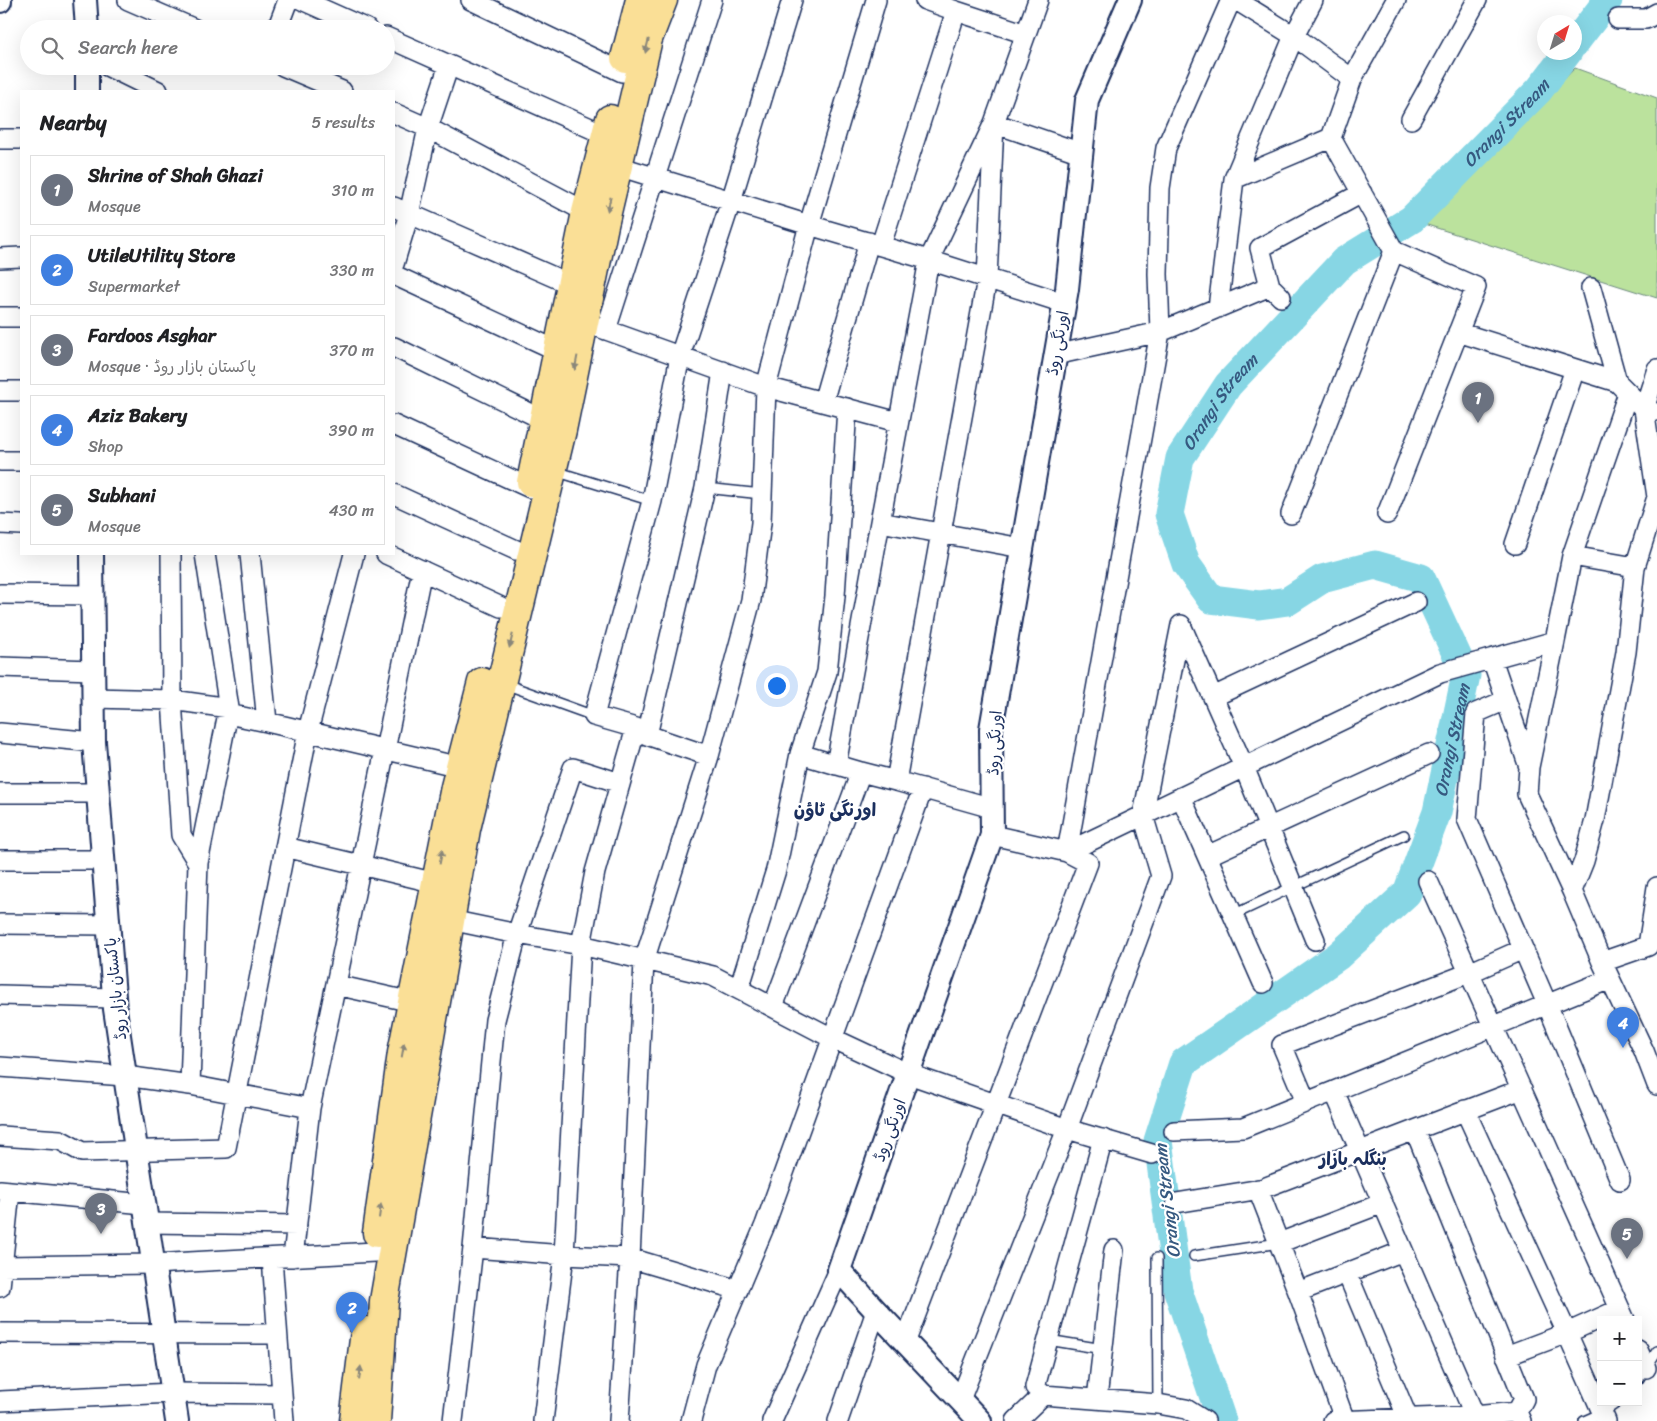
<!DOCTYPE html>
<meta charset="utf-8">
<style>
:root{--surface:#fff;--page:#f6f6f6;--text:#202124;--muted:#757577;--line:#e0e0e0;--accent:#1a73e8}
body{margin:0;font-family:Sriracha,"Playpen Sans Arabic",sans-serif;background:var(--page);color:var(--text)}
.controls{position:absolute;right:15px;bottom:15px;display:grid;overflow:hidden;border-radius:0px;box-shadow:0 5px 20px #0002}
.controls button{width:45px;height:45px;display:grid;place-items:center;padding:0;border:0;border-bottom:1px solid var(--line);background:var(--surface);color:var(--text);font:25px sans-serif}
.compass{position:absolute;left:1537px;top:15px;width:45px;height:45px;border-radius:50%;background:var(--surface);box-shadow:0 5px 20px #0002;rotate:38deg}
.you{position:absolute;left:776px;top:685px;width:18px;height:18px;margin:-12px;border:4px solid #fff;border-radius:50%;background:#1a73e8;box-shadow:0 0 0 8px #1a73e833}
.badge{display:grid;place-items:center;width:32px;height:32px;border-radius:50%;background:var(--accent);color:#fff;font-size:16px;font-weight:700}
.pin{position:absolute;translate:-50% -41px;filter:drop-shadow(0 1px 2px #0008)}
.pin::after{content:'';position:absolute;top:26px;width:18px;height:15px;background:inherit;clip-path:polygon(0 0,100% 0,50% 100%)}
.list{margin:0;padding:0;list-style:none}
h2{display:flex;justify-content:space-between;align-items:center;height:65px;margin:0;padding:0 20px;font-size:21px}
h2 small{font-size:16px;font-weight:400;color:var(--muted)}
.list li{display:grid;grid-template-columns:32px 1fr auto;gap:15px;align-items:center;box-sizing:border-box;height:70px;margin:0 10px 10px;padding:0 10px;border:1px solid var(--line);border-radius:0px}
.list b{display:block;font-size:19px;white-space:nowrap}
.list p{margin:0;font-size:16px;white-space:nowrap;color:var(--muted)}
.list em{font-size:16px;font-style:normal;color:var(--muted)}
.icon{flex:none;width:28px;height:28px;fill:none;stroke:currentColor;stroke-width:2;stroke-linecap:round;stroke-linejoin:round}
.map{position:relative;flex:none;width:1657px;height:1421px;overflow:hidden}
.search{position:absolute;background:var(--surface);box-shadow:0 5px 20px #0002;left:20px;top:20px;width:375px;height:55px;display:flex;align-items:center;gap:12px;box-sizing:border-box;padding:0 18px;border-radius:28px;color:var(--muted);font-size:19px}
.panel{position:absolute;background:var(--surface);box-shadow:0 5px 20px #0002;left:20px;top:90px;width:375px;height:465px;border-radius:0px}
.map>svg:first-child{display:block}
.green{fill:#bbe29d;stroke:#6b887e}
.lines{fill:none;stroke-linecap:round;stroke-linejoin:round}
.river{stroke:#87d6e4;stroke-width:29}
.service-casing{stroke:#1b2f5e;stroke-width:12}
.minor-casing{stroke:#1b2f5e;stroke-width:22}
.tertiary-casing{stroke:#1b2f5e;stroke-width:26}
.primary-casing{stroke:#1b2f5e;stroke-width:31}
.service{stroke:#fff;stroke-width:9}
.minor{stroke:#fff;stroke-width:19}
.tertiary{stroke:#fff;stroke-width:22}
.primary{stroke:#fadf96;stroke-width:28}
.oneway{fill:#8a877a}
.labels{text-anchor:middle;stroke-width:4.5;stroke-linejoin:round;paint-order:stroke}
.street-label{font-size:16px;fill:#1b2f5e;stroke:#fff}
.water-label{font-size:18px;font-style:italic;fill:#365980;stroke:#fff}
.neighbourhood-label{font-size:18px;font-weight:bold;fill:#1b2f5e;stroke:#fff}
</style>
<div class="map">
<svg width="1657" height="1421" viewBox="0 0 1657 1421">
<rect width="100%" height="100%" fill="#fff"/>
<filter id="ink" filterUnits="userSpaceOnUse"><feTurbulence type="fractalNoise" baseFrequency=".02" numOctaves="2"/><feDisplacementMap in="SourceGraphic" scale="10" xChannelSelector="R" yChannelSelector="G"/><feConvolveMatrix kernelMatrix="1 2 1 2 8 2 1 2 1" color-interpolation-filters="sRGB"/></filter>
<g filter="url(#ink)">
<path class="green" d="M1575,68L1657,98V298L1424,224Z"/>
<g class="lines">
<g class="river">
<path d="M1574,44L1608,0"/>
<path id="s1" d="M1222,1421L1178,1291L1158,1141L1183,1063L1338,956L1407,893L1437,812L1466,675L1421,578L1375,565L1322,579L1288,601L1259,605L1211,599L1186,564L1169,514L1180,458L1228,385L1344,261L1412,219L1539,90L1568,52"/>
</g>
<defs>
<path id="service" d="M555,471L652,501
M705,488L762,494
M505,684L594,716
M1233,915L1404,835
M1194,1256L1279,1243
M1157,1258L1158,1404
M1048,1340L1103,1349
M1638,1380L1657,1351
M1584,1421L1602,1413L1618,1402"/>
<path id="minor" d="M128,0L195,29
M302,0L367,29
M471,0L622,72
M792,0L731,201L680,356L652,501L594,716L636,728L647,735L709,756L751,600L761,523L766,387L809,225L876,0
M1236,0L1294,36L1352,79
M1313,0L1294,36L1234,179L1331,138L1352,79L1396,0
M956,11L1026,34
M1618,19H1646L1657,13
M277,29L288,0
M386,37L606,135
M107,66L158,91
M283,66L342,91
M394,113L428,128L586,212
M1411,119L1477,0
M994,123L1081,153
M1331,138L1394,251L1476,287L1387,514
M0,139H21
M618,166L809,225L929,260L1064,303
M394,207L572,285
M881,245L956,11L925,0
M0,258L21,257
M394,264L409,214L428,128L449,65
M394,275L558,351
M1270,286L1260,248L1362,193
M1591,288L1617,382
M1218,308L1234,179
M0,317H21
M595,326L766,387L898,422
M606,330L712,0
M1458,332L1617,382L1644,409L1653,412
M394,347L544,420
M1055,355L1160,332L1270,286L1281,297
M1657,369L1644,409L1657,497L1635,567L1626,652L1595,820L1584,861L1572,891L1602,962L1644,1051L1657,1085
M0,391H21
M823,402L869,242
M847,408L835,596L827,672L800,754L861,772
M394,425L530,488
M0,461H21
M394,494L516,550
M1291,514L1394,251
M0,524L21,525
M1515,544L1575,369
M1022,548L880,522L929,260L994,123L1038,0
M171,554L172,700L181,835L198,863
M250,554L267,722
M386,554L501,607
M1572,556L1628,393
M0,594L92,595
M1492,659L1529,767L1527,794L1572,891
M0,667L93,670
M1213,697L1416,602
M93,698L172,700L229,708
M1506,700L1476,713L1467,819L1547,1004L1620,1180
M228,714L267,722L460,767
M0,733L94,742
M647,735L705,488L723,371
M836,765L880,522
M1529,767L1555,641
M0,793H98
M1181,797L1263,983
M992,808L896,781L987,279L994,123
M992,835L1067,852L1160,332L1158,274L1160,188L1166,148L1231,0
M285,847L436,883
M1207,856L1429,754
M0,860H103
M1428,881L1625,1320
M450,920L517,934L581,945L713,976L832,1038L909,1074L1067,1129L960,1400
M0,924L108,925
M1602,962L1648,946L1657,887
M336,985L412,1002
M739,989L776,870L800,754
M0,995L114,998
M773,1007L861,772L896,781
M0,1067L125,1076L190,1085L198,863L229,708L205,554
M190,1085L310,1108
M1334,1091L1477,1421
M1306,1102L1282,1045L1469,973L1523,949
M1465,1110L1567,1333L1606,1421
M1415,1130L1524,1399L1517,1412
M1174,1131L1243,1128L1610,979
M0,1136L60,1140L82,1152L226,1148L308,731L354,554
M1152,1154L1067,1129L1161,876L1143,815L1181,625L1244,767L1315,940
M1258,1189L1298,1292L1345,1421
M0,1190L144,1204
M1176,1203L1261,1189L1522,1089
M147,1223L297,1225
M1279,1243L1383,1203
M473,1248L564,1255L630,1258L738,1290
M293,1257L310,1108L385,750L422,570
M272,1258L284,1421
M2,1266L153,1264L375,1252
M1347,1273L1409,1421
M0,1287L10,1191
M1298,1292L1403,1251
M0,1333L277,1334
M905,1343L1088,863L1067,852L1440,673L1555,641L1572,556L1635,567
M1638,1350L1646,1368
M1506,1356L1567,1333L1620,1309
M1043,1395L1035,1387L1103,1139
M1097,1399L1114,1250
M0,1401L173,1393L282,1394
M453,1421L473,1248L495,1020L517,934L573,768L620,783
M543,1421L564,1255L581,945L595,872L636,728
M619,1421L630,1258L644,961L709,756
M691,1421L706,1365L765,1225L923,788
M772,1421L839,1270
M838,1421L876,1311
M1016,1421L1043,1395L1158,1404L1186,1409L1205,1421
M1333,1421L1474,1416L1517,1412L1521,1421"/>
<path id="tertiary" d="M85,0L87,29
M0,1V0
M87,66V91
M92,554L94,742L115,1009L177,1421
M980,1421L876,1311L839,1270L992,835L991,729L1067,289L1087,100L1130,0"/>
<path id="primary" d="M625,58L640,0
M531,482L586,212L610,119
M377,1233L402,1053L455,787L482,682
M354,1421L365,1331
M376,1421L384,1301L466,829L562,430L604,225L648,39L663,0"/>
</defs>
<use href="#service" class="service-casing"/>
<use href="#minor" class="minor-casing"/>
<use href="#tertiary" class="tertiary-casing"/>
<use href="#primary" class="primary-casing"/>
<use href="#service" class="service"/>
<use href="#minor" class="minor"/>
<use href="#tertiary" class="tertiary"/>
<use href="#primary" class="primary"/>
</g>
<defs><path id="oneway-solid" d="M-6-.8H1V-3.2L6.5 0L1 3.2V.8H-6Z" transform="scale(1.25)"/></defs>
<g class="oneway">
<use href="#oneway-solid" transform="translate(647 46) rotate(104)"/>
<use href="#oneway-solid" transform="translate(609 204) rotate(103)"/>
<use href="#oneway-solid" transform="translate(576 363) rotate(101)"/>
<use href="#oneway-solid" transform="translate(511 641) rotate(104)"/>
<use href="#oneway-solid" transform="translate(441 857) rotate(-79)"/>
<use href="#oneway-solid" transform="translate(403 1050) rotate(-80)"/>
<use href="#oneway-solid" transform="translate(380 1211) rotate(-82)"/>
<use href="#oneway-solid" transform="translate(360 1373) rotate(-83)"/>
</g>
</g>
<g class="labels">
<g class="street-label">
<text transform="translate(1057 343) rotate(-80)" y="6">اورنگی روڈ</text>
<text transform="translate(994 743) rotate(-87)" y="6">اورنگی روڈ</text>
<text transform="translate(115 989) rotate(-96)" y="6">پاکستان بازار روڈ</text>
<text transform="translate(889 1130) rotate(-70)" y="6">اورنگی روڈ</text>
</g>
<g class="water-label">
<text dy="6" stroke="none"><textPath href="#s1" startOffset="1831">Orangi Stream</textPath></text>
<text dy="6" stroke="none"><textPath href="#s1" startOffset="1428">Orangi Stream</textPath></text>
<text dy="6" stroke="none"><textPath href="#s1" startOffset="812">Orangi Stream</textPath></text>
<text transform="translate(1167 1201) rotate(-97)" y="6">Orangi Stream</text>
</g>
<g class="neighbourhood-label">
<text x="835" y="816">اورنگی ٹاؤن</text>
<text x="1353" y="1165">بنگلہ بازار</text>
</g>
</g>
</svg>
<div class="controls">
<button>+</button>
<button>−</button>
</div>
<svg class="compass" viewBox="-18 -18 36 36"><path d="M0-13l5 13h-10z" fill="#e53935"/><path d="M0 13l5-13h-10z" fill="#757577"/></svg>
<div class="you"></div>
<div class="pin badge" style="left:1478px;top:423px;background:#6b7280">1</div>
<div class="pin badge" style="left:352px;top:1333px;background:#3f7fe0">2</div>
<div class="pin badge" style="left:101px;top:1234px;background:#6b7280">3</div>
<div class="pin badge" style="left:1623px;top:1048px;background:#3f7fe0">4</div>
<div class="pin badge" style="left:1627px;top:1259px;background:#6b7280">5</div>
<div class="search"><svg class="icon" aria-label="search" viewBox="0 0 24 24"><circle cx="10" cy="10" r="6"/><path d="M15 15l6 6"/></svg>Search here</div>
<section class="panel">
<h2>Nearby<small>5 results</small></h2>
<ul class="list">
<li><span class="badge" style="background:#6b7280">1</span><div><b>Shrine of Shah Ghazi</b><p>Mosque</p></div><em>310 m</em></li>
<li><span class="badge" style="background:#3f7fe0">2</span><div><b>UtileUtility Store</b><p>Supermarket</p></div><em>330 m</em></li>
<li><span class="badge" style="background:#6b7280">3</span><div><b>Fardoos Asghar</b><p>Mosque · پاکستان بازار روڈ</p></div><em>370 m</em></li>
<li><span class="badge" style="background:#3f7fe0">4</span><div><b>Aziz Bakery</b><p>Shop</p></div><em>390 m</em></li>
<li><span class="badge" style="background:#6b7280">5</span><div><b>Subhani</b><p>Mosque</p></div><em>430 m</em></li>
</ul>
</section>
</div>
